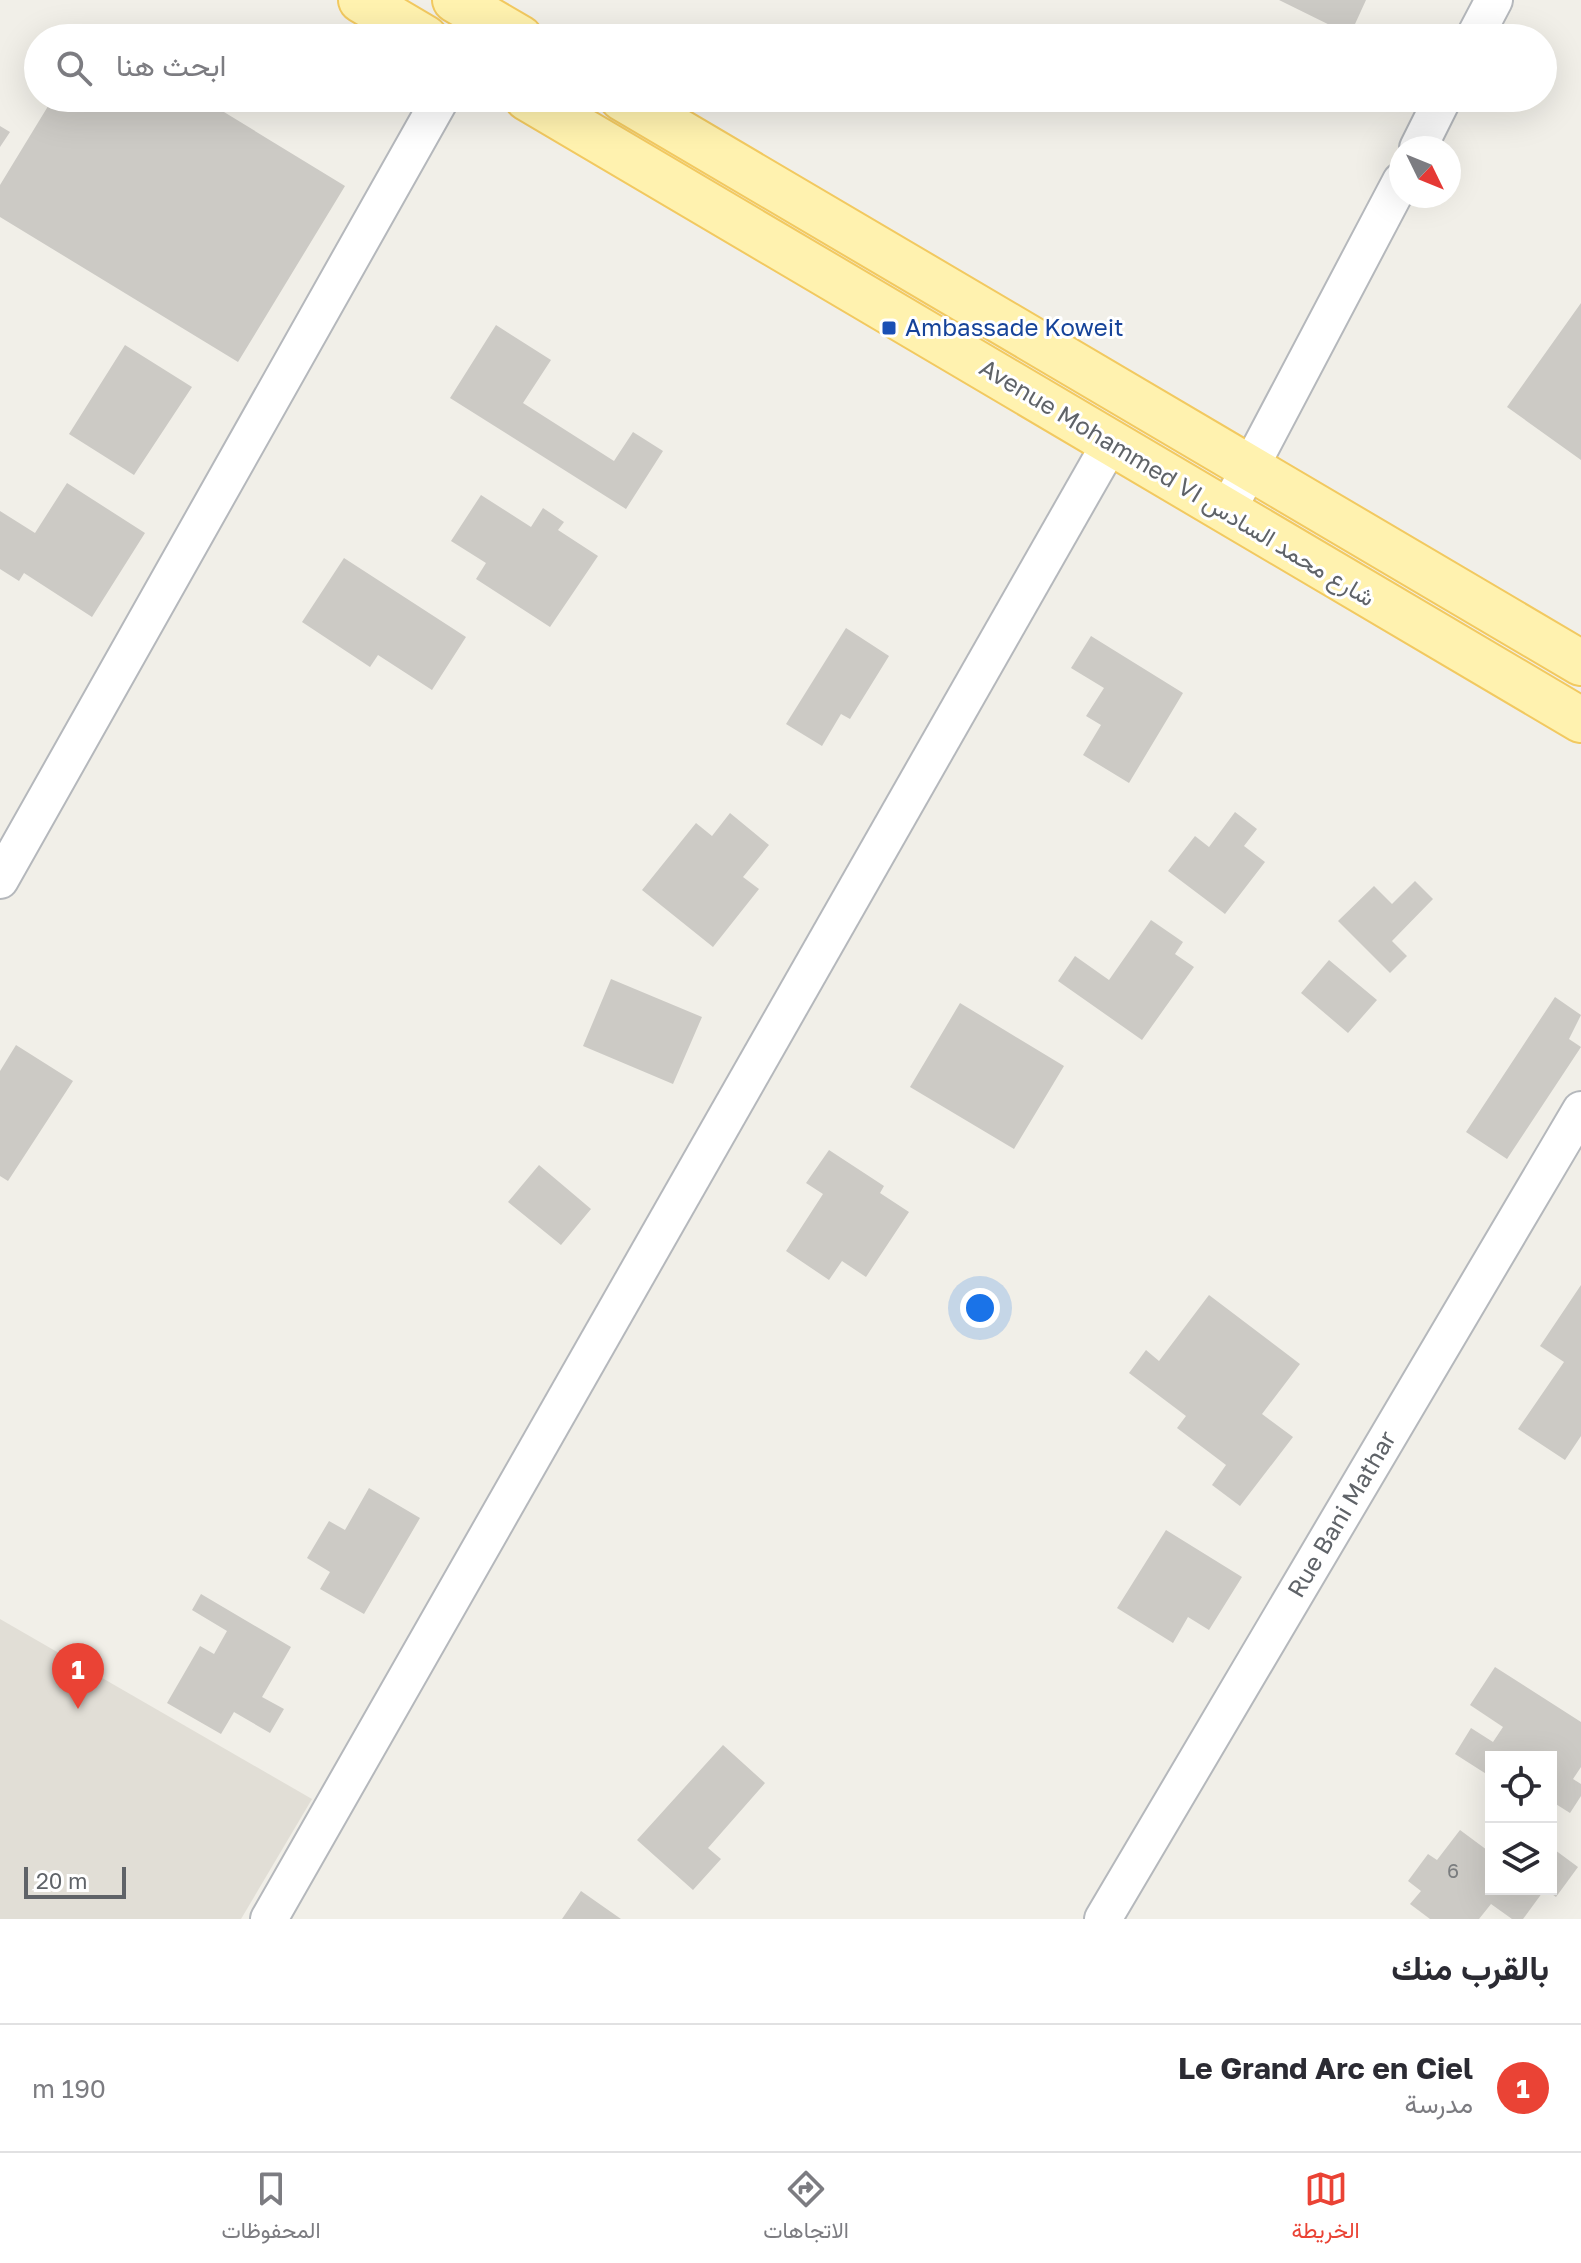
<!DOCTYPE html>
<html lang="ar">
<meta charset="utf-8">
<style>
:root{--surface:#fff;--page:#f2f2f3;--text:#2b2b33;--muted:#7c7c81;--line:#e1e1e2;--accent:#ea4335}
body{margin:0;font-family:"Golos Text",Vazirmatn,sans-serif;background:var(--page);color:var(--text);direction:rtl}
.controls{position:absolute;right:24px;bottom:24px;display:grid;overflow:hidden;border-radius:0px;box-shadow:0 8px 32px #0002}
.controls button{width:72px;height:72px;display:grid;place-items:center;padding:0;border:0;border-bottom:2px solid var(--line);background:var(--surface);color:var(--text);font:40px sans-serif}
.compass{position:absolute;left:1389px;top:136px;width:72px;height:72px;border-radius:50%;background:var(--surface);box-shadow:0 8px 32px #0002;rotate:133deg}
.scale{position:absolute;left:24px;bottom:20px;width:102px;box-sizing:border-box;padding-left:8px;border:4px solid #5f6368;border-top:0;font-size:22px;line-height:28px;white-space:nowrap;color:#5f6368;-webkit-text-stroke:6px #fff;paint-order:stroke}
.you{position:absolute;left:980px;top:1308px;width:28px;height:28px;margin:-20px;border:6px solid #fff;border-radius:50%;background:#1a73e8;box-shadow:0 0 0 12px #1a73e833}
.badge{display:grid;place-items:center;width:52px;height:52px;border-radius:50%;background:var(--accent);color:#fff;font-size:26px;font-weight:700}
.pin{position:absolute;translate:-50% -66px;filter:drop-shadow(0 2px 4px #0008)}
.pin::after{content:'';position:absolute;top:42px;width:28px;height:24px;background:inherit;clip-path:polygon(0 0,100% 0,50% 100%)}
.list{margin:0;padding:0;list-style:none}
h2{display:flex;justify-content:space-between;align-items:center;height:104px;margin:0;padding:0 32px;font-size:34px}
h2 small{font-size:26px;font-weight:400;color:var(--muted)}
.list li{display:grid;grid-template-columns:52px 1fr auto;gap:24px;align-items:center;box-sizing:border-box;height:128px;padding:0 32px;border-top:2px solid var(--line)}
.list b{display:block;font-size:30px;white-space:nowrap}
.list p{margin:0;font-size:26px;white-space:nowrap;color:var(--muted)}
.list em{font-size:26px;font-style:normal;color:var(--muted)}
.icon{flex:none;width:44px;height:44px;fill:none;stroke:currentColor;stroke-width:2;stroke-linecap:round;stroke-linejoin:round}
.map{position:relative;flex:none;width:1581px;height:1919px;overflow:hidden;direction:ltr}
.search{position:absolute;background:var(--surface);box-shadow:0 8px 32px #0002;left:24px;right:24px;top:24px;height:88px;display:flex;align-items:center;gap:20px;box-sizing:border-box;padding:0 28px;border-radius:44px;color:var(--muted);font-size:30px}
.sheet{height:232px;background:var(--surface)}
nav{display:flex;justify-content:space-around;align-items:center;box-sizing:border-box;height:112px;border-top:2px solid var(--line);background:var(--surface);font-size:22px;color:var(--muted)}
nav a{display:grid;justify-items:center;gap:4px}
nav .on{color:var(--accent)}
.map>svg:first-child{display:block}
.education{fill:#e1ded6}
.building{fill:#cccac5}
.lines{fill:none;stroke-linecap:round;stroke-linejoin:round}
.minor-casing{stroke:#b5b8bc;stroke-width:40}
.major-casing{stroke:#f2c960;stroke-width:48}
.minor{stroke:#fff;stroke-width:36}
.major{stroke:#fff2af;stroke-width:44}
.transit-dot{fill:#1a4fb4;stroke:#fff;stroke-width:3}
.labels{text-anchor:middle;stroke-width:6;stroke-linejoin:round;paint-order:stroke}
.number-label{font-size:20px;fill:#7a7d7f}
.transit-label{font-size:24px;fill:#164399;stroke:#fff;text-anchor:start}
.street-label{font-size:24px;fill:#5f6368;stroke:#fff}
</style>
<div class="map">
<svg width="1581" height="1919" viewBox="0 0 1581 1919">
<rect width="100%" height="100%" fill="#f1efe8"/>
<path class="education" d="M0,1619L312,1799L241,1919H0Z"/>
<path class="building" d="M1279,0H1366L1350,35Z
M53,98H201L345,186L238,362L0,217V185Z
M0,126L10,132L0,147Z
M1581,303V460L1507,407Z
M496,325L551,360L523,403L614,461L633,432L663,451L626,509L450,398Z
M125,345L192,387L134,475L69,434Z
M67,483L145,533L92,617L24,573L19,581L0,569V511L35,533Z
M481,495L531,527L543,508L564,522L558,530L598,556L550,627L476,579L486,563L451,541Z
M344,558L466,637L432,690L378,655L370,667L302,622Z
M846,628L889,656L850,719L841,714L822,746L786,724Z
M1091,636L1183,693L1129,783L1083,755L1101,725L1086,716L1104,688L1071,668Z
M1235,812L1257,829L1244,846L1265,862L1225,914L1168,871L1195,836L1209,847Z
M730,813L769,845L743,877L759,889L713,947L642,890L696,823L712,836Z
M1415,881L1433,899L1392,941L1407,956L1390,973L1338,921L1374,886L1392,904Z
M1151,920L1183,942L1175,954L1194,967L1142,1040L1058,981L1075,956L1109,980Z
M1329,960L1377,1000L1348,1033L1301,993Z
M611,979L702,1017L673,1084L583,1046Z
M1555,997L1581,1015L1569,1039L1581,1047L1507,1159L1466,1132Z
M960,1003L1064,1066L1014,1149L910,1087Z
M16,1045L73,1081L8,1181L0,1176V1071Z
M829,1150L884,1186L880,1193L909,1212L866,1277L842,1261L829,1280L786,1251L823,1194L806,1183Z
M539,1165L591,1209L561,1245L508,1202Z
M1581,1285V1436L1565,1460L1518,1429L1564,1362L1540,1346Z
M1209,1295L1300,1364L1262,1414L1293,1437L1240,1506L1212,1485L1226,1465L1177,1428L1186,1416L1129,1373L1146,1350L1159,1361Z
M369,1488L420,1518L364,1614L320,1589L330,1572L307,1558L329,1521L345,1530Z
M1166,1530L1242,1577L1209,1630L1188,1617L1173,1643L1117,1608Z
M201,1594L291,1647L262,1697L284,1709L270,1733L234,1712L221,1734L167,1703L200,1646L214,1654L227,1631L192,1610Z
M1495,1667L1581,1722V1767L1573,1779L1581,1784V1796L1570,1813L1551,1801V1757H1491V1777L1455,1754L1471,1728L1493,1742L1503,1727L1470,1705Z
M723,1745L765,1783L708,1848L721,1859L693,1890L637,1840Z
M1460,1830L1491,1853V1889H1545L1523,1919H1512L1491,1904L1479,1919H1430L1410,1904L1421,1891L1408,1881L1428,1854L1437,1860Z
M1555,1850L1578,1867L1556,1897L1545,1889H1551V1855Z
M581,1891L621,1919H562Z"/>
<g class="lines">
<defs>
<g id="minor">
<path d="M1474,38L1494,0"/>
<path d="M1418,148L1443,98"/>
<path d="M1226,513L1401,181"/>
<path d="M0,880L441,98"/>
<path d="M269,1919L1110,444"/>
<path id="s1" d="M1103,1919L1581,1110"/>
</g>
<path id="major" d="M361,0L425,38
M455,0L520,38
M527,98L1581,720
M622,98L1581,663"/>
</defs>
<use href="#minor" class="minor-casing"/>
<use href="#major" class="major-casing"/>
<use href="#minor" class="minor"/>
<use href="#major" class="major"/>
</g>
<rect class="transit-dot" x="881" y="320" width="16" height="16" rx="4"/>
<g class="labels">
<g class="number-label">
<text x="1453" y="1878">6</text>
</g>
<g class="transit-label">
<text x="905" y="336">Ambassade Koweit</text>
</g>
<g class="street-label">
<text transform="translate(1177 483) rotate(31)" y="8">Avenue Mohammed VI شارع محمد السادس</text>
<text dy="8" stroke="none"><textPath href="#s1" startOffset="470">Rue Bani Mathar</textPath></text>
</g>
</g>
</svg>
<div class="controls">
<button><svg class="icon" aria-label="locate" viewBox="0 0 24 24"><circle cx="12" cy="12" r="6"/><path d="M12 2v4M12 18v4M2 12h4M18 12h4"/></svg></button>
<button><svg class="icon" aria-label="layers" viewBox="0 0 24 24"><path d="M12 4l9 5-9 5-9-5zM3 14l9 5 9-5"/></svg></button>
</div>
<svg class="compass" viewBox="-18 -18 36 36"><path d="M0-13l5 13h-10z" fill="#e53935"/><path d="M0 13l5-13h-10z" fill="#7c7c81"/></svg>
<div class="scale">20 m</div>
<div class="you"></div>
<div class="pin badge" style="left:78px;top:1709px">1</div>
<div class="search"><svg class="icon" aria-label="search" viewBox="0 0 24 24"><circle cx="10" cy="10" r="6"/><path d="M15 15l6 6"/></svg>ابحث هنا</div>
</div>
<section class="sheet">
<h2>بالقرب منك<small></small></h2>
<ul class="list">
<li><span class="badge">1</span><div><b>Le Grand Arc en Ciel</b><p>مدرسة</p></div><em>190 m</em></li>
</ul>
</section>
<nav>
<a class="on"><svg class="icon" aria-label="map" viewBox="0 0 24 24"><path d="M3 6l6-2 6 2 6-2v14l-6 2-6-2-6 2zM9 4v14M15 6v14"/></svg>الخريطة</a>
<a><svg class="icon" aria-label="directions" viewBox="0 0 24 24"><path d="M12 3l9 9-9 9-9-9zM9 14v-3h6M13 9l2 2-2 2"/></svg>الاتجاهات</a>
<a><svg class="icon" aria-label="saved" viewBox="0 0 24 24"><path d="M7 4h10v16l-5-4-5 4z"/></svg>المحفوظات</a>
</nav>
